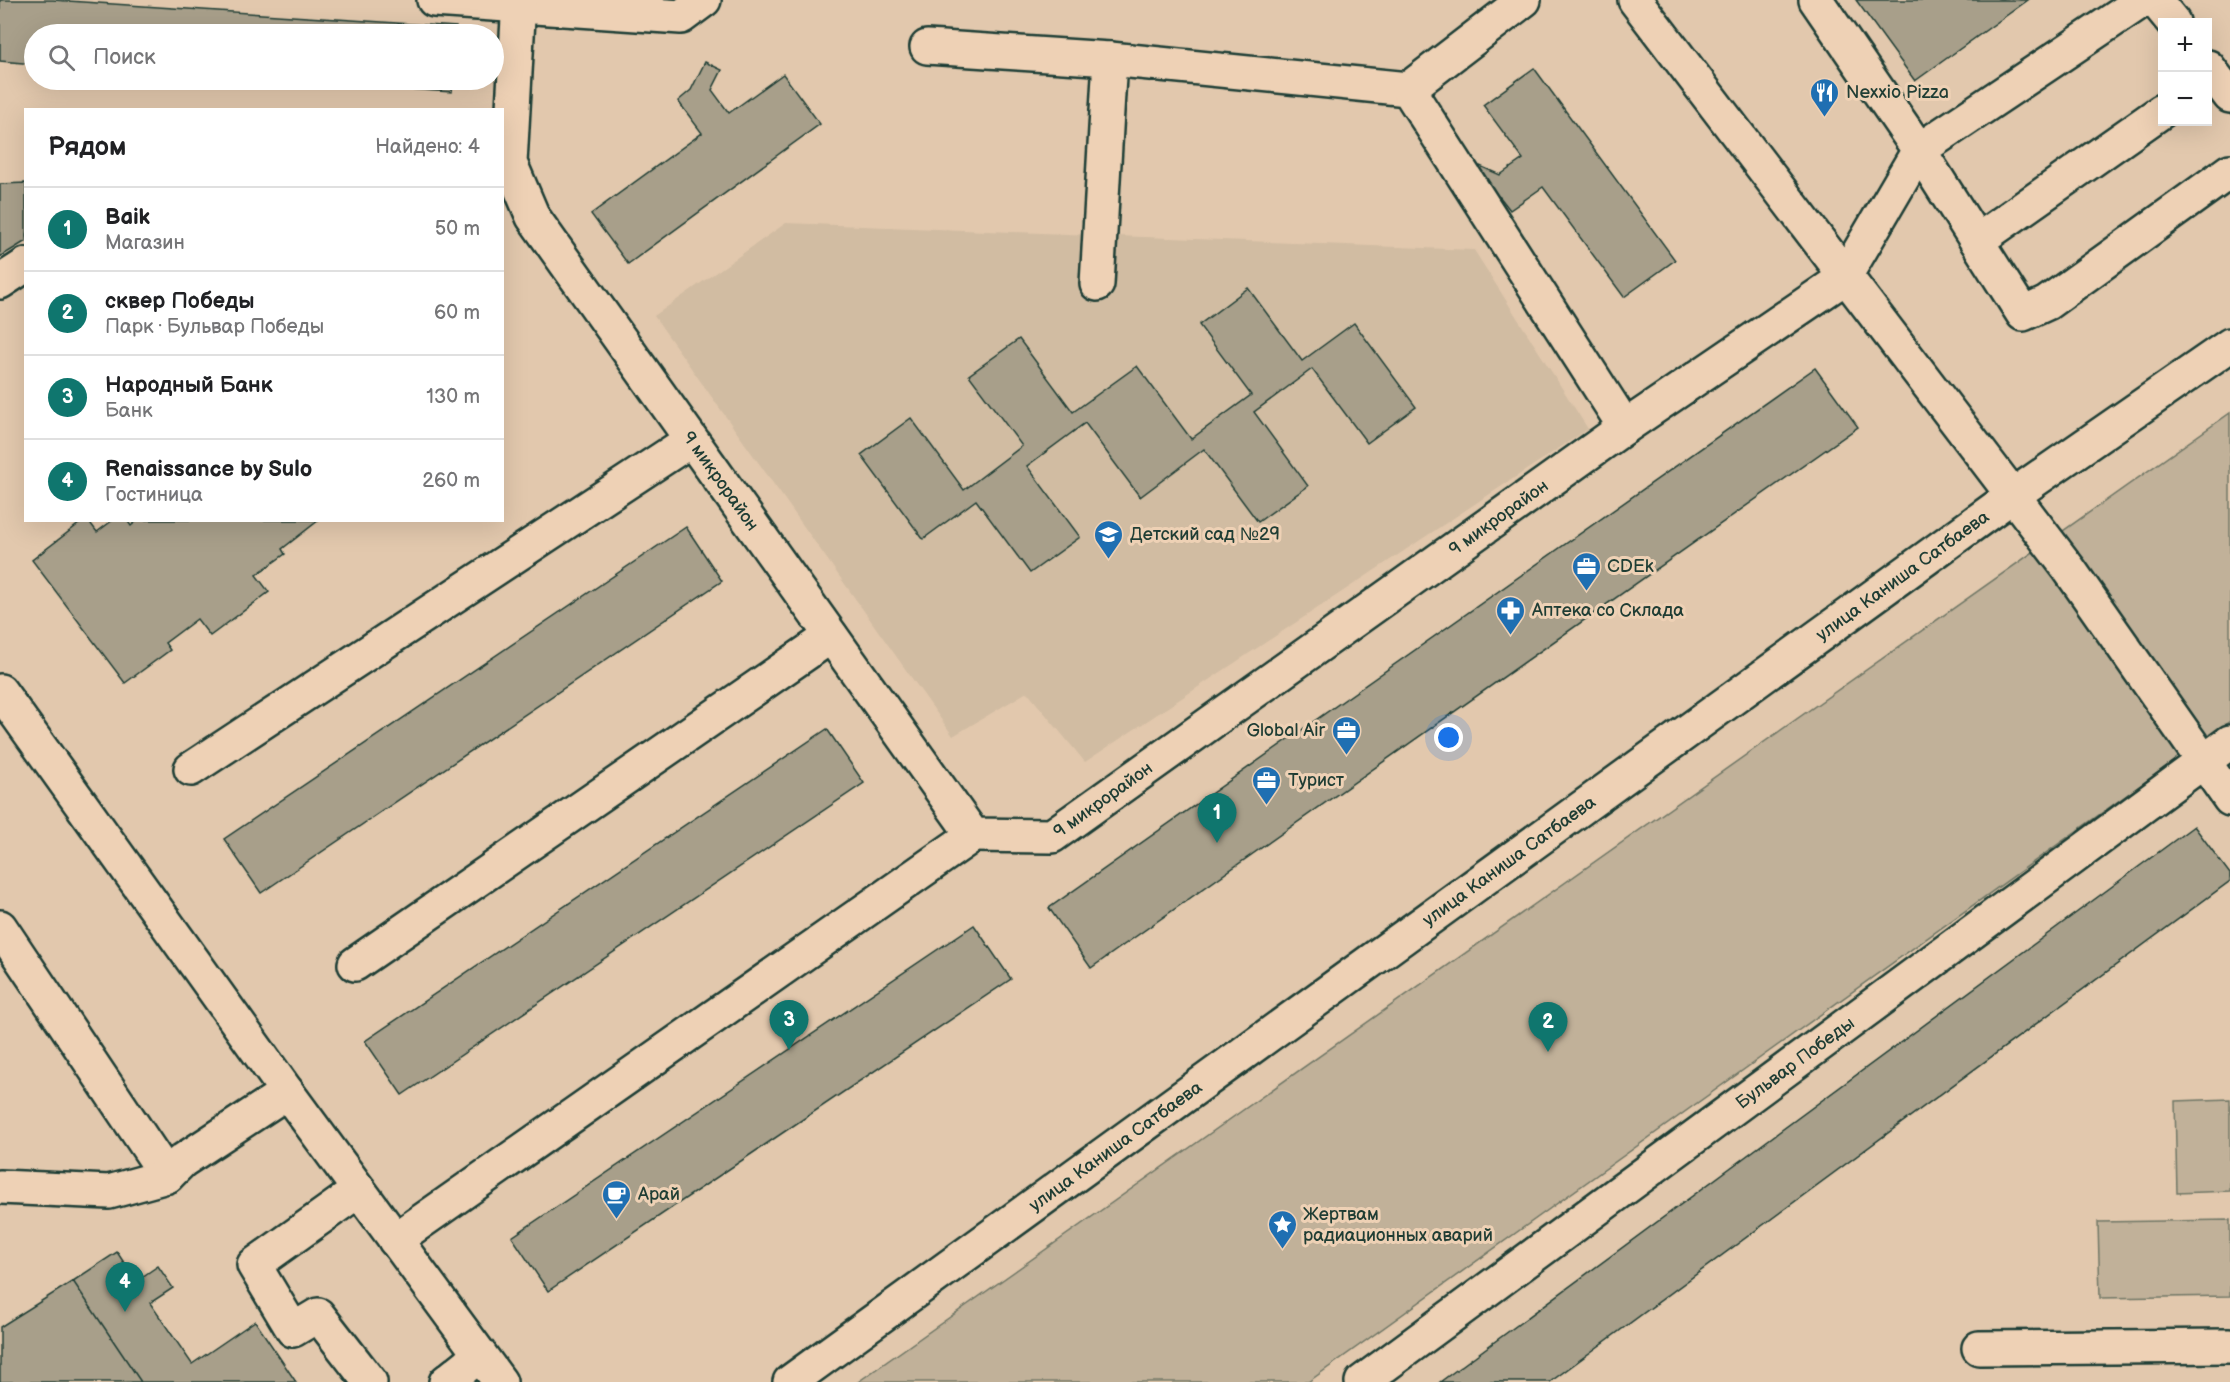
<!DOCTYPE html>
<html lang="ru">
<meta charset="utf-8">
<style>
:root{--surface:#fff;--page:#f2f2f2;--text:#202124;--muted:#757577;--line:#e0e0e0;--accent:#0f766e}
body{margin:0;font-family:"Balsamiq Sans",sans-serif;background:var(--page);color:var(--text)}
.controls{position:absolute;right:18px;top:18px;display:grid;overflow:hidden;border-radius:0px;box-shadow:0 6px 24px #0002}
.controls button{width:54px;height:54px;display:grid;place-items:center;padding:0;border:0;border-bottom:2px solid var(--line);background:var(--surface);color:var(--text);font:30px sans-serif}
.you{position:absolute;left:1449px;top:738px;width:21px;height:21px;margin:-15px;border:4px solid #fff;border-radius:50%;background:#1a73e8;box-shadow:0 0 0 9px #1a73e833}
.badge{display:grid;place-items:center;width:39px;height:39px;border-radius:50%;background:var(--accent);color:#fff;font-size:20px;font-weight:700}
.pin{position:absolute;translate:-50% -50px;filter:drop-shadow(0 2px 3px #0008)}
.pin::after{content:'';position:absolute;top:32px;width:21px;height:18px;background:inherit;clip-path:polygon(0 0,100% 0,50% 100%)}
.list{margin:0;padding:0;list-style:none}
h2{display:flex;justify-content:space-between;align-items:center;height:78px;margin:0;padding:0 24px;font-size:26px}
h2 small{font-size:20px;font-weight:400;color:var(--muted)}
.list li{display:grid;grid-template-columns:39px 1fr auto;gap:18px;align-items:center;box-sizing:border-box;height:84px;padding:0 24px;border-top:2px solid var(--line)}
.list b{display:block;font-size:22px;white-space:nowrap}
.list p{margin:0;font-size:20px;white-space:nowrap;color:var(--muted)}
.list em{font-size:20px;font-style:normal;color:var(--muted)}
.icon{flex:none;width:33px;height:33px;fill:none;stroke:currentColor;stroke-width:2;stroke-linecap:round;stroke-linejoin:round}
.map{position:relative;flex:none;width:2230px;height:1382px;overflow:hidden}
.search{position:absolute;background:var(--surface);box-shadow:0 6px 24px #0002;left:24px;top:24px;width:480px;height:66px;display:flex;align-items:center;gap:15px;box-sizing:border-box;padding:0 21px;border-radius:33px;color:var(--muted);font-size:22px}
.panel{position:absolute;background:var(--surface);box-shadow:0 6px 24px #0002;left:24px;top:108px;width:480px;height:414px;border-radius:0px}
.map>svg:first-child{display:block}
.built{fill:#d1bca2}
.green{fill:#c1b199;stroke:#707766;stroke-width:1.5}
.building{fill:#a89f8a;stroke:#1f3d34;stroke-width:1.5}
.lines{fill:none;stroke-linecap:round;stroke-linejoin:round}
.minor-casing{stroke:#1f3d34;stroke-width:38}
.minor{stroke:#eed1b5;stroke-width:33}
.labels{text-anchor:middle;stroke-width:6;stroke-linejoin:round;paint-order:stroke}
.poi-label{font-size:18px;fill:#1f3d34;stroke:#eed1b5;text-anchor:start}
.street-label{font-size:18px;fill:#1f3d34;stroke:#eed1b5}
</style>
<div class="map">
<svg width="2230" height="1382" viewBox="0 0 2230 1382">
<rect width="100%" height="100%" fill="#e2c8ad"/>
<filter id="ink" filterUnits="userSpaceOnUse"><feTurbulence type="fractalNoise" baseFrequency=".0167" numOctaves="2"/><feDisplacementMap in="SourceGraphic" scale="12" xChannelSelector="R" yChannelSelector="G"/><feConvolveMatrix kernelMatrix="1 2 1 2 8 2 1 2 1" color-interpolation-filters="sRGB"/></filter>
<g filter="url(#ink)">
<path class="built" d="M786,223L1474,250L1588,429L1085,762L1027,692L953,736L654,316Z"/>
<path class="green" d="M2230,413V721L1308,1382H858Z
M2230,1099V1191L2177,1193L2175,1101Z
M2230,1220V1296L2100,1298L2098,1222Z"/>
<path class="building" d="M0,0H53L456,27V34H34V64L0,61Z
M1856,0H2028L1915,81Z
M705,62L722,70L712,90L729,113L783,74L820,124L628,264L591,214L702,133L678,101L691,90Z
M1534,68L1675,260L1624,297L1543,187L1510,210L1500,197L1472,183L1480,166L1500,175L1523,159L1483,105Z
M269,80H453L452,92Z
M26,183V241L0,257V184Z
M1248,288L1302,361L1354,323L1416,407L1367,443L1312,369L1254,412L1308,486L1258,522L1204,449L1140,497L1085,423L1027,466L1080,537L1030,573L976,500L923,539L861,455L911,418L964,490L1022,446L969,375L1019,339L1073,412L1137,366L1191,439L1251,395L1199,325Z
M1815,368L1858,427L1091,968L1049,908Z
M84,520H88L97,532L113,520H127L131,526L138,520H319L282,549L285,554L256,575L269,592L210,636L197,619L165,643L170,650L125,683L32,560Z
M686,527L722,581L261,893L224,839Z
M827,729L864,783L402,1095L365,1041Z
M2194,826L2230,874V881L1550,1382H1440Z
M974,925L1011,979L548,1291L512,1237Z
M117,1252L136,1281L158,1266L173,1288L150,1303L192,1364L255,1321L296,1382H141L73,1281Z
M73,1281L141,1382H0V1327Z"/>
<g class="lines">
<defs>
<g id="minor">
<path d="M434,0L681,17L704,0"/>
<path id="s1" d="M519,0L510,163L533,217L973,835L1052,836L1625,427L1844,278L1919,150L1816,0"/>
<path d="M1635,0L2069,569L2230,799"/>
<path d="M2143,0L1919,150L2023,314L2047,303L2230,171"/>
<path d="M2155,0L2173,22"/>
<path d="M927,47L1110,59L1408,89L1625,427"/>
<path d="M2208,67L2230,96"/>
<path d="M1408,89L1524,0"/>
<path d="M1977,241L2162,111"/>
<path d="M0,282L26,265"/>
<path d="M1097,284L1110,59"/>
<path d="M0,691L287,1092L500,1382"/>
<path d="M191,769L691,440"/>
<path d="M0,927L167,1176"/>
<path d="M355,964L831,636"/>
<path d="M0,1187L109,1192L167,1176L182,1161L287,1092"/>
<path d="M359,1190L254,1265L293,1330L318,1315L370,1382"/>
<path d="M395,1240L973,835"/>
<path d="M1979,1348L2230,1346"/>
<path d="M446,1382L480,1355"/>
<path id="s2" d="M790,1382L2012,496L2230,345"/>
<path id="s3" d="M1362,1382L2230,742"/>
</g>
</defs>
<use href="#minor" class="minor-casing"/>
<use href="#minor" class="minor"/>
</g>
</g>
<defs>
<symbol id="restaurant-pin" viewBox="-11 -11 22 30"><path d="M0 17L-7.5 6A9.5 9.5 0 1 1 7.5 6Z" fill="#1f6fb2" stroke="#eed1b5"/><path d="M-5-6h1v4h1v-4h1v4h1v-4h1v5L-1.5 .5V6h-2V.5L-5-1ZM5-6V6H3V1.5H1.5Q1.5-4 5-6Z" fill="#fff"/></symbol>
<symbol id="school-pin" viewBox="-11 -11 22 30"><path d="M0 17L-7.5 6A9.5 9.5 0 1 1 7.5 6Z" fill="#1f6fb2" stroke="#eed1b5"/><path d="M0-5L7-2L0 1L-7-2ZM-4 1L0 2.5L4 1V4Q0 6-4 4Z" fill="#fff"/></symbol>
<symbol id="office-pin" viewBox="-11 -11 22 30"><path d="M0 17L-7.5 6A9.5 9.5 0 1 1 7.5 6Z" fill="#1f6fb2" stroke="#eed1b5"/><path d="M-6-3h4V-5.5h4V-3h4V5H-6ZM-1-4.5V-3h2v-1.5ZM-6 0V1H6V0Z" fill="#fff"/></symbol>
<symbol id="pharmacy-pin" viewBox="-11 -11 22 30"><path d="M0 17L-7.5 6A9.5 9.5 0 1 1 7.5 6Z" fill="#1f6fb2" stroke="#eed1b5"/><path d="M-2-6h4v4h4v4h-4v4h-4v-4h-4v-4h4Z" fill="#fff"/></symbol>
<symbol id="cafe-pin" viewBox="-11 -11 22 30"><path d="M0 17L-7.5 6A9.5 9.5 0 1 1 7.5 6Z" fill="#1f6fb2" stroke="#eed1b5"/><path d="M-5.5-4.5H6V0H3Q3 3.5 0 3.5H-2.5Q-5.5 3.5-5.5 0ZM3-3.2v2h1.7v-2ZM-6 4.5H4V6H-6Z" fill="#fff"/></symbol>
<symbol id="sight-pin" viewBox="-11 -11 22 30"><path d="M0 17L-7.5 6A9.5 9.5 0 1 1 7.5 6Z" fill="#1f6fb2" stroke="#eed1b5"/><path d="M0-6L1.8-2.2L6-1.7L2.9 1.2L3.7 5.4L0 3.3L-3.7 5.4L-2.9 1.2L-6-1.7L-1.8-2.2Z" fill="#fff"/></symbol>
</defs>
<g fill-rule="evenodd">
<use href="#restaurant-pin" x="1808" y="76" width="33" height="45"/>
<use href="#school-pin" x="1092" y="518" width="33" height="45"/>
<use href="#office-pin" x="1570" y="550" width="33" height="45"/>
<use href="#pharmacy-pin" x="1494" y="594" width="33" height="45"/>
<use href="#office-pin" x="1330" y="714" width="33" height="45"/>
<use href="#office-pin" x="1250" y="764" width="33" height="45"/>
<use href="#cafe-pin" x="600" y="1178" width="33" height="45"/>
<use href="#sight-pin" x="1266" y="1208" width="33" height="45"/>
</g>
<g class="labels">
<g class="poi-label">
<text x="1846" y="98">Nexxio Pizza</text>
<text x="1130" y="540">Детский сад №29</text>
<text x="1607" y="572">CDEk</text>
<text x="1532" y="616">Аптека со Склада</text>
<text x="1325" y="736" text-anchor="end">Global Air</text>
<text x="1288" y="786">Турист</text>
<text x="638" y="1200">Арай</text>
<text x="1303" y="1220">Жертвам<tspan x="1303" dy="21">радиационных аварий</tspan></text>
</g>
<g class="street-label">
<text dy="6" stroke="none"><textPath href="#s1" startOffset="546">9 микрорайон</textPath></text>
<text dy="6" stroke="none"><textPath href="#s1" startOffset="1608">9 микрорайон</textPath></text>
<text dy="6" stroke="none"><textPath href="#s2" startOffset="1374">улица Каниша Сатбаева</textPath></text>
<text dy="6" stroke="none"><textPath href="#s1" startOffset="1122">9 микрорайон</textPath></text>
<text dy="6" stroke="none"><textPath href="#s2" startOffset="888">улица Каниша Сатбаева</textPath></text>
<text dy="6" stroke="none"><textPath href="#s3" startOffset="538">Бульвар Победы</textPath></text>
<text dy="6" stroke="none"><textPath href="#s2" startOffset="402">улица Каниша Сатбаева</textPath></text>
</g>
</g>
</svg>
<div class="controls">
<button>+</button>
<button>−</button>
</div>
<div class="you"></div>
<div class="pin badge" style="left:1217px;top:843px">1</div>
<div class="pin badge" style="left:1548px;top:1052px">2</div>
<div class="pin badge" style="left:789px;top:1050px">3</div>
<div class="pin badge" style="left:125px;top:1312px">4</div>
<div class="search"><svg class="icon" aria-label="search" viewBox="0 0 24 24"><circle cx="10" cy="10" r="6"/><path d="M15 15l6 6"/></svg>Поиск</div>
<section class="panel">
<h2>Рядом<small>Найдено: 4</small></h2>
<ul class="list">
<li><span class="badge">1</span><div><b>Baik</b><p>Магазин</p></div><em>50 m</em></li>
<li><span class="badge">2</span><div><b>сквер Победы</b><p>Парк · Бульвар Победы</p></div><em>60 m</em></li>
<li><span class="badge">3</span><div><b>Народный Банк</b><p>Банк</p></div><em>130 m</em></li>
<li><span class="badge">4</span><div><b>Renaissance by Sulo</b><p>Гостиница</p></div><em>260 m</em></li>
</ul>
</section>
</div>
